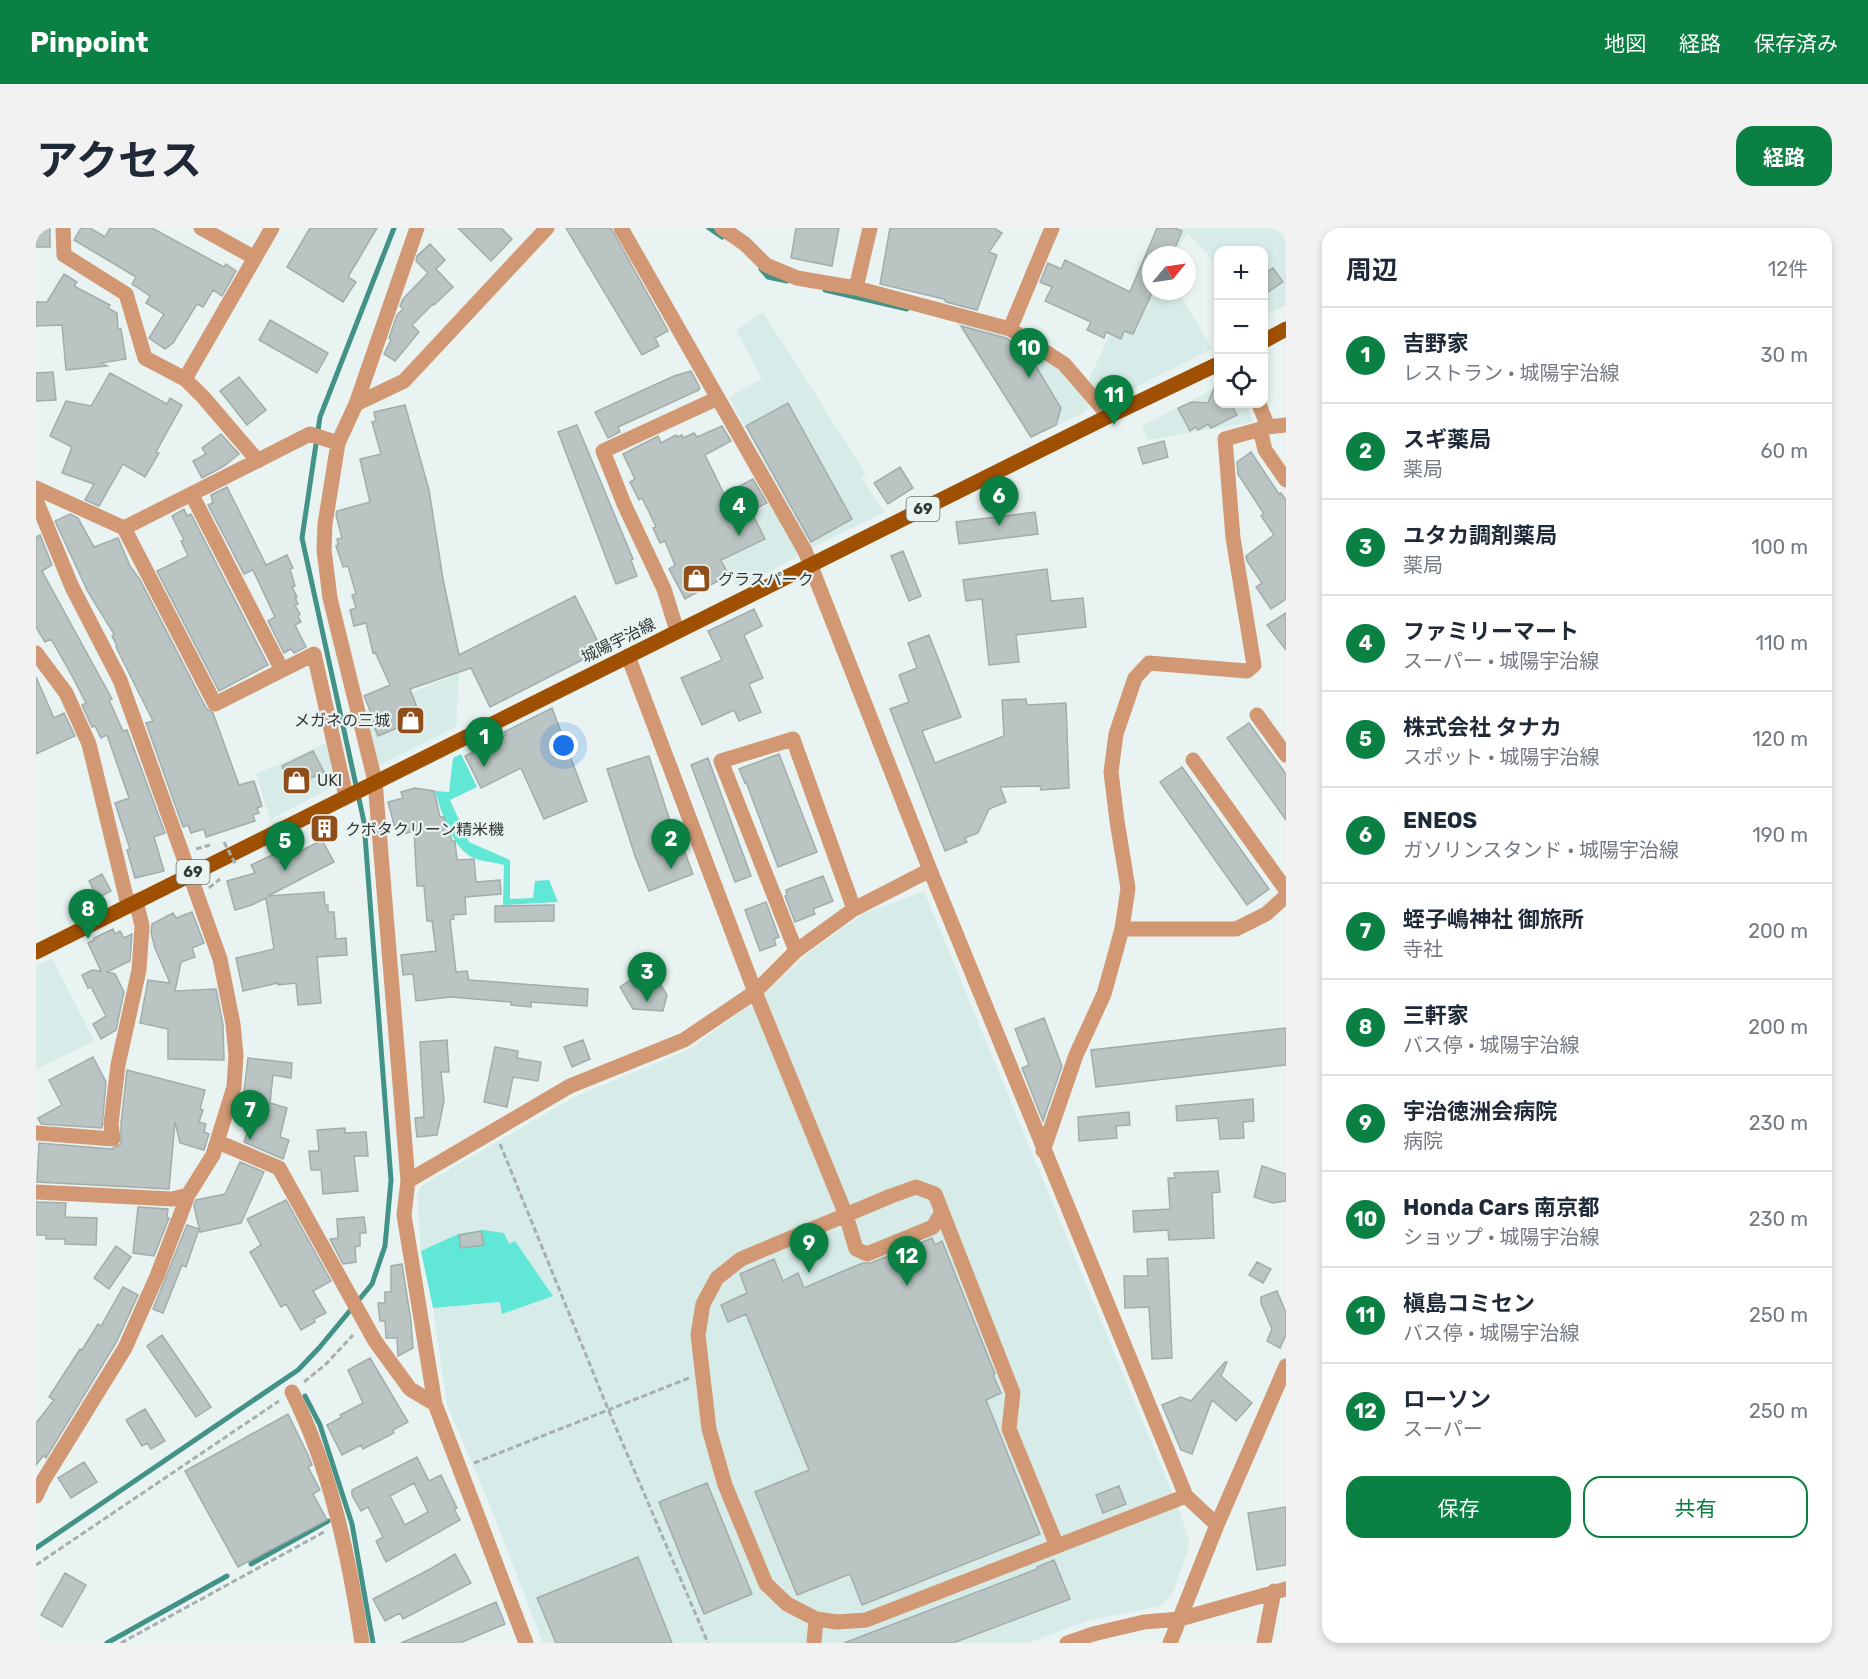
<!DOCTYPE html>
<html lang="ja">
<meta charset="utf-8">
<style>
:root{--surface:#fff;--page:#f2f2f3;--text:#1f2937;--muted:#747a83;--line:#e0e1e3;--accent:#0b8043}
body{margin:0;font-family:Rubik,"Noto Sans JP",sans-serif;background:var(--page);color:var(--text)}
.controls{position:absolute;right:18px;top:18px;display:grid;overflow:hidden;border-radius:12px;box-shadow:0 3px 9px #0003}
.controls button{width:54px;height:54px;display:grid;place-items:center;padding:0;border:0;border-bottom:2px solid var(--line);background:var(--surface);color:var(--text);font:30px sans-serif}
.compass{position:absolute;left:1106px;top:18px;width:54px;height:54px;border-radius:50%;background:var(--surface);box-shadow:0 3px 9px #0003;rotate:61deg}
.you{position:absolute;left:528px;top:518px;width:21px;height:21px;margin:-15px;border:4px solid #fff;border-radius:50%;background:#1a73e8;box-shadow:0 0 0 9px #1a73e833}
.badge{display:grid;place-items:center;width:39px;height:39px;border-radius:50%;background:var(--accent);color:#fff;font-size:20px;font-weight:700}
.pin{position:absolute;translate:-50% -50px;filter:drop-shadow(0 2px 3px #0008)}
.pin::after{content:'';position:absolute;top:32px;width:21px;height:18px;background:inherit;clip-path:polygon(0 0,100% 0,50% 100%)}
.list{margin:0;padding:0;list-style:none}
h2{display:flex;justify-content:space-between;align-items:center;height:78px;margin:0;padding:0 24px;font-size:26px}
h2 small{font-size:20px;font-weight:400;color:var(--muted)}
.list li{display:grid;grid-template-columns:39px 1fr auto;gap:18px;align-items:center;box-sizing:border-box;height:96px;padding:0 24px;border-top:2px solid var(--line)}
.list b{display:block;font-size:22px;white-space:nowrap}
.list p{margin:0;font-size:20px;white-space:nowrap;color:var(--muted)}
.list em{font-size:20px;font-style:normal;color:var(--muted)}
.actions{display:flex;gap:12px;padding:18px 24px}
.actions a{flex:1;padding:14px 0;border:2px solid var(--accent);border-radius:18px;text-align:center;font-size:21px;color:var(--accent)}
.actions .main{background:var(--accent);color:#fff}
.icon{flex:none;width:33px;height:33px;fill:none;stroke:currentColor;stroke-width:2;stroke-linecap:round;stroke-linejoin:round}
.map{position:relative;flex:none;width:1250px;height:1415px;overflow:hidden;border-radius:18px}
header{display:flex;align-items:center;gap:36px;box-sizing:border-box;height:84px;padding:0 30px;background:var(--accent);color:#fff}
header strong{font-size:28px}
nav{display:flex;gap:33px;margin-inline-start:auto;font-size:21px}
.intro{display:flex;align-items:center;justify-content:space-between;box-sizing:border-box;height:144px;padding:0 36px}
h1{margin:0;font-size:42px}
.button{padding:15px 27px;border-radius:18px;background:var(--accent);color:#fff;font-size:21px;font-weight:700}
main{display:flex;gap:36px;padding:0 36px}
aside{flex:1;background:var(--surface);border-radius:18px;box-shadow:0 3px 9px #0003}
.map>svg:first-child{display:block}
.built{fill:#d7ece8}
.green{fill:#60e7d6}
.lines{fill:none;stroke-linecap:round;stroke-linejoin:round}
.stream{stroke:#429288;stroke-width:5}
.building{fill:#bac4c2;stroke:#a2acab;stroke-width:1.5;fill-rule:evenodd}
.path{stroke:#a7afae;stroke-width:3;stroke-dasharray:6 3;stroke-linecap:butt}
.minor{stroke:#d19873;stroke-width:15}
.major{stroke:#a05003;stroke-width:15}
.path-bridge{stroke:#a7afae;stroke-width:3;stroke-dasharray:6 3;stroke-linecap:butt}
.labels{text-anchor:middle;stroke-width:4.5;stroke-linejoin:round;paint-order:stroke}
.shield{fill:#e9f4f2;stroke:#6a706e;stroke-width:1.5}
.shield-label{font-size:15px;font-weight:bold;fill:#333736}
.poi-label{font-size:16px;fill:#333736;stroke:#e9f4f2;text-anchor:start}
.street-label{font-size:16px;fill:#333736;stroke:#e9f4f2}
</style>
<header>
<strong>Pinpoint</strong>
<nav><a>地図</a><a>経路</a><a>保存済み</a></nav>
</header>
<div class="intro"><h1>アクセス</h1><a class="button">経路</a></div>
<main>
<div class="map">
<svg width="1250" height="1415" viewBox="0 0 1250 1415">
<rect width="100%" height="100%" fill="#e9f4f2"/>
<path class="built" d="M1121,0H1250V77L1228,88V22H1182V38L1152,5L1137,27H1115V63H1142L1176,121L1078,170L1066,169L1053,152Z
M727,84L830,246L825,250L849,284L775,320L693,169L726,151L700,102Z
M920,93L965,106L1001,124L1019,137L1052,175L1050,184L994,210Z
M1176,162L1182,163V176H1210L1217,194L1112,212L1106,198Z
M737,274L765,327L702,360L673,306Z
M423,445L420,499L344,537L338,534L327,485Z
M292,514L300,557L234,592L220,546Z
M888,663L1142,1279L1153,1312L1152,1322L1135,1369L1124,1378L1052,1393L991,1415H507L453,1275L411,1177L397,1080L464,1074L467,1086L516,1067L479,1013L473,1017L422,1006L385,1023L381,967L385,958L538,869L654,821L728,766L771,726L827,686Z
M16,730L58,813L0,841V738Z"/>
<path class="green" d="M425,526L441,559L414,572L433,614L474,632V671L497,670L499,653L513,652L522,674L467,677L468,637C459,634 448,634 440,631C416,622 406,585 399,563L413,564L417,530Z
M447,1002L468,1005L473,1016L479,1013L517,1068L466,1086L464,1074L397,1080L385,1023L422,1006Z"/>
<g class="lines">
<path class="stream" d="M673,0L686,9
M725,41L732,49L751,53
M789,62L871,81
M269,1168L284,1197L316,1296L337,1415
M0,1320L262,1142L283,1120L336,1056L349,1018L355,952L328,594L266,310L284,189L358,0
M215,1336L292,1293
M71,1415L191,1348"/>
</g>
<path class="building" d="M0,0H14V19H0Z
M45,0H54L69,9L74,0H116L188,39L190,36L200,43L186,68L177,62L167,79L161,76L137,115L129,121L113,110L128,86L110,75L114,68L96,56L100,49L38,12Z
M274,0H341L312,49L320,54L307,74L251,39Z
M422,0H465L476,11L455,33Z
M530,0H575L632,103L619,110L623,118L606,127Z
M760,0H803L796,38L755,30Z
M854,0H958L966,5L953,24L961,27L941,82L910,74L908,71L844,56Z
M1121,0H1138L1146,3L1136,27H1115V67L1097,106L1088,103L1085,111L1070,104L1068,110L1051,102L1055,94L1009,73L1016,59L1004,54L1012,35L1025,41L1029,32L1094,64Z
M394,16L409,32L400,41L417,59L398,77L397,76L376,97L383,104L359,133L348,126L355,112L353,110L361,87L367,81L364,78L367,71L392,45L380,33L381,28Z
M1237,40L1247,54L1227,67V46Z
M28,46L41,54L38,58L74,77L72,80L81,85L82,101H85L90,131L65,135L71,138L30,142L26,97L0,98V74H11Z
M234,92L292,125L281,145L223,112Z
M925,98L970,110L1004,132L998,135L1025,180L1020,197L995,209Z
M655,143L664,160L663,162L582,199L584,204L572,210L559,184L638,148Z
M17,144L20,172L0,173V145Z
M74,145L131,176L134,170L146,177L120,224L123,225L109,249L87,236L63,278L49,272L58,256L26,245L36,219L14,208L30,173L55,178Z
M203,149L230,182L211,197L184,163Z
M1182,150V176H1195L1201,187L1175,200L1172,196L1162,202L1160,199L1154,203L1142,180L1156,174L1172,175Z
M752,175L816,291L775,314L710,198Z
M369,177L393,262L407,351L423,427L539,368L566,422L454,479L435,440L374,461L385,490L342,508L333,487L335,485L328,468L354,457L339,424L337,425L330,395L318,398L314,382L320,380L316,367L320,366L312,338L307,339L300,318L302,317L301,311L306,310L300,287L301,283L334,274L324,231L345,226L336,194L340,193L338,184Z
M541,197L597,331L595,332L601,348L580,356L522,204Z
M686,198L695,213L669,227L688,266L717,251L731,275L715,283L729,311L685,332L693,347L649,371L633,341L639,337L629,313L624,315L617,300L620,299L613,284L606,270L603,272L594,254L599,251L587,226L622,208L625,215L640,207L641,209L646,207L647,210L658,205L661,209Z
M185,206L203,226L188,238L166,250L157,233L170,226L166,220Z
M1128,213L1132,229L1107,236L1102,220Z
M1215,224L1243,266L1245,265L1250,272V371L1235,381L1220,359L1226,355L1211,333L1210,328L1238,307L1225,288L1228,286L1202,246L1201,234Z
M864,239L877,260L852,276L838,255Z
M191,259L230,337L251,327L257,340L254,341L259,358L256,359L261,369H259L262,376L259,377L264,386L262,388L265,394L259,397L270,419L258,425L255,421L248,425L232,393L239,389L217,342L208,346L172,277L177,275L175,267Z
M148,281L151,288L155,286L232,437L183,463L121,343L152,328L145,313L148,312L136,288Z
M999,284L1002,306L923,316L920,294Z
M34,286L42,290L58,319L82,310L94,338L104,352L170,480L177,485L203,557L218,553L226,578L221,580L223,585L217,587L219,593L170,609L168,601L155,605L152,597L147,599L110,495L117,493L80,419L81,418L76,408L78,406L52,364L19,293Z
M4,307L16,337L6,343L76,471L73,472L87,503L91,502L129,605L118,609L128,643L99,650L91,622L94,621L79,575L93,570L71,507L65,510L59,498L56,499L46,477L50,475L35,446L15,411L9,414L0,399V309Z
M867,323L885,368L873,373L855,328Z
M1011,341L1015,373L1047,370L1050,399L980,407L983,434L953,437L946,371L930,373L927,352Z
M718,381L726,398L708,407L727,450L713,456L725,484L703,493L698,482L666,497L645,450L686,432L672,403Z
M1250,385V422L1231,397Z
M893,407L925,489L886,503L899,535L968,508L966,472L990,471L991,477L1030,475L1033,560L1005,562L1004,558L964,559L970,574L953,581L942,605L929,610L931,614L909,623L854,481L873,474L863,447L881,440L872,415Z
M0,449L18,490L28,485L39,508L0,526Z
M516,480L551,573L508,591L485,540L445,560L429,528L470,507L468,504Z
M1213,495L1250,546V592L1191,510Z
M277,523L288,544L256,559L246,538Z
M743,526L781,624L742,639L710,554L709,555L703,541Z
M613,528L644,624L648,622L657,646L613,663L599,628L571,541Z
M672,530L715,648L699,654L655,537Z
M1146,539L1233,661L1211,677L1124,554Z
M379,560L398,563L404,589H408L410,599H412L416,613H419L421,632L438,631L440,654L464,652L465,666L429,669L430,686L417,687L418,691L414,692L420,744L431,743L433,752L552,761L551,778L495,774V779L475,777V774L415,769L380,773L377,746L367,747L365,727L400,723L396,693H391L388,658H381L378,603L367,606L365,598L359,600L352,574L367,570L365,564Z
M286,612L298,634L232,668L288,664L289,677H292V684H298L300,711L310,710L311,727L281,729L285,775L262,777L260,755L242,757V755L207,763L200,730L238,721L230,670L216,677L199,682L191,653L219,645L215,637L238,626L242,635Z
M66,646L75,663L62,670L53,653Z
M787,648L797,673L777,681L779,686L759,694L749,668L751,667L750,662Z
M730,674L743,709L738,711L740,717L724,723L709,682Z
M518,677V693L459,694V678Z
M156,684L168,715L156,720L159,729L145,734L139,763L180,761L187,797L188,832L132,831V801L104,795L112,752L134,755L119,720L115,705L116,696L137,685L140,690Z
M77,701L79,706L84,703L88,710L96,706L94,733L71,744L79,746L88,764L80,802L65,811L57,796L70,788L55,759L52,760L46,747L56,742L65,743L52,715L58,712V710Z
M613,739L631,767L627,783L597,781L584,759Z
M1008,790L1026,838L1007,893L986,840L993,837L979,801Z
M1250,800V837L1060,859L1055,822Z
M411,812L413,844H405L408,873L401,907L381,909L379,890L388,889L384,814Z
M547,812L554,831L536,839L528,819Z
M459,819L482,823L481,830L505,834L502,853L477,849L471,879L448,874Z
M57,829L70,854L66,900L5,896L2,890L26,877L13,852Z
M212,830L256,835L255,850L237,847L234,875L251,880L244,909L253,912L247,931L208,914L214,896L199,893L205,871L207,872Z
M91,842L169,862L164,881L167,882L163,894L170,896L168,904L173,906L168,922L144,915L139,894L133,961L1,954L3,915L76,921L85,916V896Z
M1217,871L1218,893L1207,894L1208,910L1184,911L1182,890L1141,893L1140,878Z
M1093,884L1094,897L1080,898L1081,910L1043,913L1042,889Z
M309,900V905L330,904L332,928H318L322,963L287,966L285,942H275L273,923H283L281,902Z
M204,934L228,944L205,995L164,1004L158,978L160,972L189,966Z
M1226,938L1250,946V973L1237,975L1218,969Z
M1182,943L1184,964L1176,965L1178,1010L1133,1012L1132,1002L1098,1004L1097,983L1134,981L1132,950H1139L1138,945Z
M250,972L295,1053L277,1063L290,1085L278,1091L279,1094L265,1102L250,1076L245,1079L214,1024L225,1017L211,991Z
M0,974L30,975L29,989L61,990L60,1017L29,1016V1011H10V1007H0Z
M102,979L132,981L131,989L133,990L118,1028L97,1025Z
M328,989L330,1005H324V1018L319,1019L320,1034L307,1036L294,1011L302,1010L301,991Z
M151,997L163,1001L150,1039L146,1037L127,1085L117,1081Z
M445,1003L448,1017L425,1020L423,1007Z
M896,1010L899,1017L906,1013L959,1146L957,1147L965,1165L950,1172L1004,1306L826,1377L814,1346L761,1367L719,1264L773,1242L710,1086L692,1094L685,1077L711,1065L704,1046L738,1031L747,1053L762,1045L768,1060L805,1044L827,1035H835Z
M80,1018L95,1029L73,1061L58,1050Z
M1132,1030L1136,1130L1116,1131L1113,1079L1089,1080L1088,1048H1112L1111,1031Z
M1221,1034L1235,1041L1227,1055L1213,1047Z
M366,1036L375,1093L377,1120L362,1128L361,1110H350L349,1093H344L342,1075H349V1064H355V1038Z
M87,1059L102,1067L80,1115L11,1228L10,1230L8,1227L0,1237V1195L18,1172L13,1169L44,1121L46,1122L62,1096L65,1098Z
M1241,1063L1250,1085V1107L1244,1120L1231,1113L1236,1101L1225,1075V1069Z
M126,1107L175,1179L160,1189L111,1118Z
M334,1130L372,1194L357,1202L358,1205L327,1221L325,1217L306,1227L291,1197L306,1189L304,1187L327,1175L312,1142Z
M1189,1134H1191L1185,1148L1216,1175L1200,1193L1176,1172L1156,1226L1145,1222L1126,1177L1145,1169L1155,1173Z
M109,1181L129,1213L115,1221L111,1215L106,1218L90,1192Z
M252,1186L272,1227L276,1237L272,1239L284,1262L277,1266L291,1292L202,1339L149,1243Z
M381,1229L393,1253L405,1247L421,1280L418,1281L424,1292L350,1334L340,1313L347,1309L332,1279L325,1283L316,1267V1262ZM378,1255L392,1284L369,1297L354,1268Z
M48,1234L61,1254L35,1270L22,1250Z
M671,1255L716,1366L668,1386L623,1274Z
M1083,1258L1090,1276L1067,1285L1060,1267Z
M1250,1279V1337L1221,1342L1212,1285Z
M419,1326L435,1355L367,1391L364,1385L349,1393L337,1371L396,1340Z
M602,1329L636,1415H520L501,1370Z
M1018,1332L1034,1371L917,1415H808L1001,1341V1339Z
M29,1345L50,1357L26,1399L5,1387Z
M460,1374L469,1396L424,1415H365Z"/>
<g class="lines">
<path class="path" d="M160,621L174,617
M173,660L184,651
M464,916L572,1181L672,1415
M268,1154L290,1136L317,1107
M438,1235L653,1150
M0,1337L243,1173
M85,1415L288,1304"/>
<path class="minor" d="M27,0L28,27L90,66L109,130L149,151L168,170L222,233
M165,0L219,30
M585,0L769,323L894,642L1150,1268L1181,1297
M686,0L709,16L730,37L761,50L820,60L974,101L1028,136L1073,188
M820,60L834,0
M974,101L1016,0
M149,151L236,0
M320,176L381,0
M1223,176L1232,199
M1250,197L1232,199L1189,211L1197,310L1218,437L1211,443L1113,435L1099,450L1080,506L1075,544L1081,593L1092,660L1086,701H1200L1230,686L1250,668
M1224,201L1229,222L1250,252
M302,215L289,296L288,322L294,370L339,553L372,953L368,987L399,1176L490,1415
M0,260L88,300L274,206L302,215L320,176L368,153L511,0
M156,267L246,442
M0,272L36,359L84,452L184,731L197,796L200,827L198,859L177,927L152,967L136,971L0,964
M88,300L179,476L278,426L310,568
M641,403L628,361L588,276L567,223L682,170
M0,425L30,465L53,516L92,677
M592,428L719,764L810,987L820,1021L831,1026L897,999L906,984
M1221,487L1250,527
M1157,532L1250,662
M760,723L685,533L757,511L818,681
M0,905L77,911L75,896L82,837L103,742L106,698L100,673
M182,914L243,940L339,1113L374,1161L399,1176
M1007,923L1040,827L1068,766L1086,701
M372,953L534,858L648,812L719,764L760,723L818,681L894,642
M256,1164C295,1242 313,1329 326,1415
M0,1268L7,1253L89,1120L121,1048L152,967
M1021,1318L973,1201L977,1165L899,966L880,959L855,968L705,1031L681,1050L667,1076L662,1107L673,1201L689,1257L730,1356L751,1376L780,1391L801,1394L830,1392L1150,1268
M778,1415L780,1391
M1031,1415L1057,1406L1108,1394L1144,1391L1250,1361
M1134,1415L1181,1297L1250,1138
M1228,1415L1238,1363"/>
<path class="major" d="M1228,113L1250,101
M0,724L1073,188L1182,136"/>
<path class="path-bridge" d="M188,614L200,637"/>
</g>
<defs>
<symbol id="shop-square" viewBox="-11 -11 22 22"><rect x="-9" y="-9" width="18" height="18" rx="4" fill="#904e1b" stroke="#e9f4f2"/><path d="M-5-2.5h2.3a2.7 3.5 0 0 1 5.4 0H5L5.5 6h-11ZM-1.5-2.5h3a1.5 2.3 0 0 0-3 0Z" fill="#fff"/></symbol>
<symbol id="building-square" viewBox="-11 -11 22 22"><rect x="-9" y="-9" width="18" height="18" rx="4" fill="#904e1b" stroke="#e9f4f2"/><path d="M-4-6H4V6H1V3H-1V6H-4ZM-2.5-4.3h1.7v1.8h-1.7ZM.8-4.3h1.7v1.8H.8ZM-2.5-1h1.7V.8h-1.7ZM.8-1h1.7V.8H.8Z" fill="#fff"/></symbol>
</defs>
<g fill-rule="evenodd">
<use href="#shop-square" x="644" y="334" width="33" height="33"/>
<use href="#shop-square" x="358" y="476" width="33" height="33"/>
<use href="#shop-square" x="244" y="536" width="33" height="33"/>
<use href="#building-square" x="272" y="584" width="33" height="33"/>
</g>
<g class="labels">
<g class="shield">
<rect x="870.5" y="269" width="33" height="24" rx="4.5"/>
<rect x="140.5" y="632" width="33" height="24" rx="4.5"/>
</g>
<g class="shield-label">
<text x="887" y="286">69</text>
<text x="157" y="649">69</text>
</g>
<g class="poi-label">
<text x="682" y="357">グラスパーク</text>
<text x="354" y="498" text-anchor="end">メガネの三城</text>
<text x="281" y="558">UKI</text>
<text x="309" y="607">クボタクリーン精米機</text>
</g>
<g class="street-label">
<text transform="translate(582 412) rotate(-26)" y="6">城陽宇治線</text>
</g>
</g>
</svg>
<div class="controls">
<button>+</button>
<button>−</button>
<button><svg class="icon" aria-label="locate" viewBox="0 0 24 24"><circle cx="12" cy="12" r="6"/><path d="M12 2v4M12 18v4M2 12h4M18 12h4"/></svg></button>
</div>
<svg class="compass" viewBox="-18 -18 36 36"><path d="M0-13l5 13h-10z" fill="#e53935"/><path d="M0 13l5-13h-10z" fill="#747a83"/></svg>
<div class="you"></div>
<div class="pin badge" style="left:448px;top:539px">1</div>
<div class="pin badge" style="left:635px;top:641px">2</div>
<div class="pin badge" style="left:611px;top:774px">3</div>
<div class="pin badge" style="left:703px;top:308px">4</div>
<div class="pin badge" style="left:249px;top:643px">5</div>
<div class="pin badge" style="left:963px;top:298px">6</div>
<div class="pin badge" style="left:214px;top:912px">7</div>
<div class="pin badge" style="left:52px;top:711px">8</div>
<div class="pin badge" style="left:773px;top:1045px">9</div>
<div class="pin badge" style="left:993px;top:150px">10</div>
<div class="pin badge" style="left:1078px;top:197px">11</div>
<div class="pin badge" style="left:871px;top:1058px">12</div>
</div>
<aside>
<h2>周辺<small>12件</small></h2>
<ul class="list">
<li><span class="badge">1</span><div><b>吉野家</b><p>レストラン · 城陽宇治線</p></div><em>30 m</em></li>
<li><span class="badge">2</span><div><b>スギ薬局</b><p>薬局</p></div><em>60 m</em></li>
<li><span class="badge">3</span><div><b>ユタカ調剤薬局</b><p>薬局</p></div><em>100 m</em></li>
<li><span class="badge">4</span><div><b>ファミリーマート</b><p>スーパー · 城陽宇治線</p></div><em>110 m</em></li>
<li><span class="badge">5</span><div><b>株式会社 タナカ</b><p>スポット · 城陽宇治線</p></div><em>120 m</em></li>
<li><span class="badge">6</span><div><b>ENEOS</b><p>ガソリンスタンド · 城陽宇治線</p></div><em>190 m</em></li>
<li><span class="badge">7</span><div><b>蛭子嶋神社 御旅所</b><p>寺社</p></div><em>200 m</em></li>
<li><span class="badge">8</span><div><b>三軒家</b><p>バス停 · 城陽宇治線</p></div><em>200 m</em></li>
<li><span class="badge">9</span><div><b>宇治徳洲会病院</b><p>病院</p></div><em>230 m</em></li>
<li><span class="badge">10</span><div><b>Honda Cars 南京都</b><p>ショップ · 城陽宇治線</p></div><em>230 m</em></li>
<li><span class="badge">11</span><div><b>槇島コミセン</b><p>バス停 · 城陽宇治線</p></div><em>250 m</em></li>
<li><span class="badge">12</span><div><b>ローソン</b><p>スーパー</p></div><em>250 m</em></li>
</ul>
<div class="actions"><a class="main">保存</a><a>共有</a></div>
</aside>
</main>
